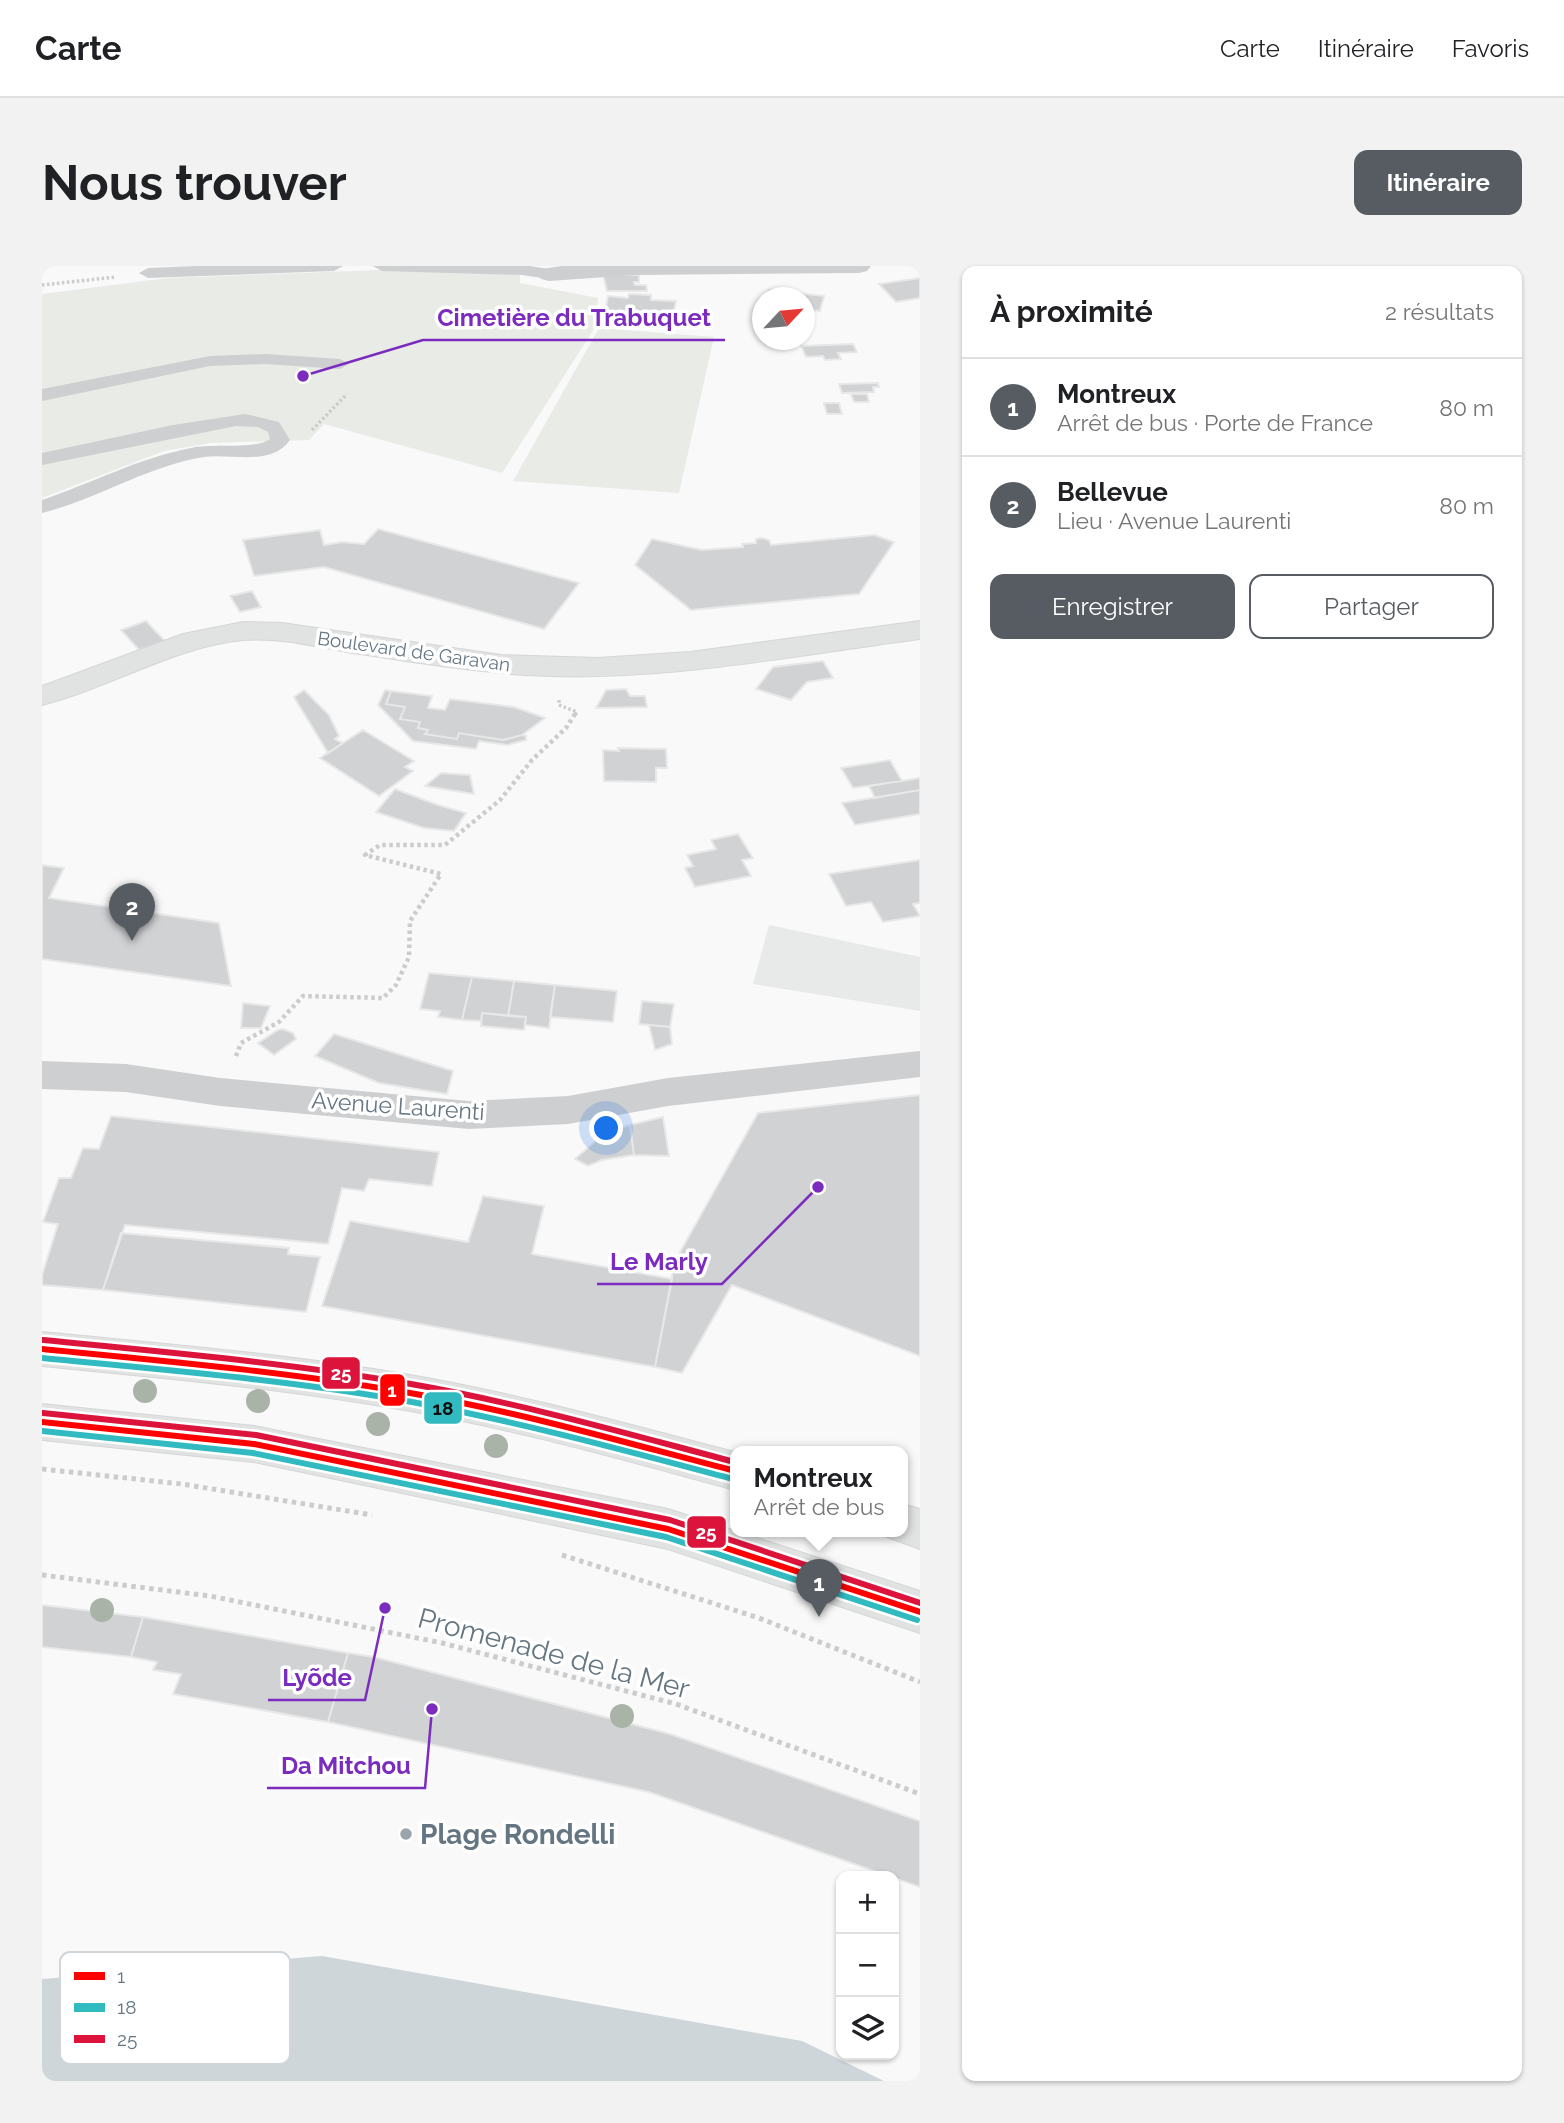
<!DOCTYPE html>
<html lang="fr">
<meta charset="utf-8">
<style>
:root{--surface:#fff;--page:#f2f2f2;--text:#202124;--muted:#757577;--line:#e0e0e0;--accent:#565c61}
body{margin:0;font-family:Raleway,sans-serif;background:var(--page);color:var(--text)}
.controls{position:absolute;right:21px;bottom:21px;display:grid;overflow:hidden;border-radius:14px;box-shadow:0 2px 5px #0004}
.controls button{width:63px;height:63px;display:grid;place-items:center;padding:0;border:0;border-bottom:2px solid var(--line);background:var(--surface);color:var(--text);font:35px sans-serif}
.compass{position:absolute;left:710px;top:21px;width:63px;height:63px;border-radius:50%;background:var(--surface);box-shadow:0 2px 5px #0004;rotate:64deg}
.you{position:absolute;left:565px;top:863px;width:24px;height:24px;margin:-18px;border:5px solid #fff;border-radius:50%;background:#1a73e8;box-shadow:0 0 0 10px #1a73e833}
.badge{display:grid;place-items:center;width:46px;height:46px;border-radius:50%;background:var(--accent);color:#fff;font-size:23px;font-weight:700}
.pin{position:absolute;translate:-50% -58px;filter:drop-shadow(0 2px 4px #0008)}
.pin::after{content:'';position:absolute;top:37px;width:24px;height:21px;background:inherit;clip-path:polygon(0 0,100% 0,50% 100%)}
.popup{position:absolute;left:688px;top:1180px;width:178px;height:91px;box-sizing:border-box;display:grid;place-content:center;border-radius:14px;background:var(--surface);filter:drop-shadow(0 2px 5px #0005);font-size:23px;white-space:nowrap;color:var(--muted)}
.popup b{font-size:26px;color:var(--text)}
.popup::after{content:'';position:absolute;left:50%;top:100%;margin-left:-14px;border:14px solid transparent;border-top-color:var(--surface)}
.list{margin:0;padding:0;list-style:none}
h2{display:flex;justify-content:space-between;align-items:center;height:91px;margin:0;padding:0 28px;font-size:30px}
h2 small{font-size:23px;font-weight:400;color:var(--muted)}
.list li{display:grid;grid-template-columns:46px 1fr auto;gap:21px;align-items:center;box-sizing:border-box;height:98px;padding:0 28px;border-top:2px solid var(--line)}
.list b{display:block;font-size:26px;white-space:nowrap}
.list p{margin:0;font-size:23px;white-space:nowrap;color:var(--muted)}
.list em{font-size:23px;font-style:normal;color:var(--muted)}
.actions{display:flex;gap:14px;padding:21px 28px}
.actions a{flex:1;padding:16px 0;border:2px solid var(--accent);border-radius:14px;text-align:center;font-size:24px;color:var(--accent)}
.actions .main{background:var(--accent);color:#fff}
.icon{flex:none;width:38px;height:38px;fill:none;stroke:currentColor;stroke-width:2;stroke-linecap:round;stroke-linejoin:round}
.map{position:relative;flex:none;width:878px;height:1815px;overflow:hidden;border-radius:14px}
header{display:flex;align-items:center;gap:42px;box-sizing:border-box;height:98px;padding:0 35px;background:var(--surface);border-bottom:2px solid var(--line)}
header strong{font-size:33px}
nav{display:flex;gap:38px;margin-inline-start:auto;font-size:24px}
.intro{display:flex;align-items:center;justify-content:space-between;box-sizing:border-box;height:168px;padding:0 42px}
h1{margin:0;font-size:49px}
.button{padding:18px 32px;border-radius:14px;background:var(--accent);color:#fff;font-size:24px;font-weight:700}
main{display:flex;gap:42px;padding:0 42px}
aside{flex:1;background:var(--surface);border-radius:14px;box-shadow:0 2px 5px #0004}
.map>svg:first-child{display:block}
.built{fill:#e8e9e9}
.green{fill:#e8ebe6}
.water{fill:#ced6d9}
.building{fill:#d0d2d3;stroke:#e8e8e8;stroke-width:2}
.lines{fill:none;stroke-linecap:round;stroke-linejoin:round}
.secondary-casing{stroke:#d5d6d7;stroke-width:2}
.primary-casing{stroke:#d5d6d7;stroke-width:2}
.path-far2{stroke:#cbcccd;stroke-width:3.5;stroke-dasharray:2.5 2.5;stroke-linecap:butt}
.path-far1{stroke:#cbcccd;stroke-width:4.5;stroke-dasharray:3.5 3.5;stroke-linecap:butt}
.path{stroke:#cbcccd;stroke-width:5;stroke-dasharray:4.5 4.5;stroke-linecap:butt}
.lane{fill:#cecfd0;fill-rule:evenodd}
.street{fill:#cecfd0;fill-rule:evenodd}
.secondary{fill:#e1e2e2;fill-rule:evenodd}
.primary{fill:#e1e2e2;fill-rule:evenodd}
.bus-1-casing{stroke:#fff;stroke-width:11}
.bus-2-casing{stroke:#fff;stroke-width:11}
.bus-3-casing{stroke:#fff;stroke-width:11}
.bus-1{stroke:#f00;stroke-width:6}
.bus-2{stroke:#32bac1;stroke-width:6}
.bus-3{stroke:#dc143c;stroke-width:6}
.tree{fill:#a9b3a7}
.poi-dot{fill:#99a4ac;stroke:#fff;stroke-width:2.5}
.labels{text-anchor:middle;stroke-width:7;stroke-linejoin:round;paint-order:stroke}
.far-street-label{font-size:19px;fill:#657683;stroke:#fff}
.street-label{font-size:23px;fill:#657683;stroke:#fff}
.near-street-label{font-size:28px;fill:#657683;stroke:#fff}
.near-poi-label{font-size:28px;font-weight:bold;fill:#657683;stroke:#fff;text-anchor:start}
.key{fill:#fff;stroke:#d1d6da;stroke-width:2}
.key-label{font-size:19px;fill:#657683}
.leader{fill:none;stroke:#7b2cbf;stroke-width:2.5}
.callout-dot{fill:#7b2cbf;stroke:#fff;stroke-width:2.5}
.callout-label{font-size:24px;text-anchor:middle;font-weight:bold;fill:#7b2cbf;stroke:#fff;stroke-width:7;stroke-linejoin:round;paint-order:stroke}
.line-badge{stroke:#fff;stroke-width:2.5}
.badge-label{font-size:19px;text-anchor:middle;font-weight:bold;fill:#fff}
.pale-badge-label{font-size:19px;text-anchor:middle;font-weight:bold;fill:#111}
</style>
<header>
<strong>Carte</strong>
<nav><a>Carte</a><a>Itinéraire</a><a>Favoris</a></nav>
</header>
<div class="intro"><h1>Nous trouver</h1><a class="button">Itinéraire</a></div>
<main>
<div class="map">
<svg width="878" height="1815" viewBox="0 0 878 1815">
<rect width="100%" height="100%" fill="#f9f9f9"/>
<path class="built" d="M727,659L878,691V745L711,718Z"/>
<path class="green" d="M337,4L478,6V17L556,32L552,63L460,207L282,158L267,174L169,177L122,185L0,232V28L126,12Z
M557,62L672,71L637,227L471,215Z"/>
<path class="water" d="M280,1690L760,1775L842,1815H0V1713Z"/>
<path class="building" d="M561,9H597V16H592L593,19H604L605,25H565Z
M878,12V32L854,36L837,18Z
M727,24L782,30L778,45L762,44V32H725Z
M587,28L609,29V34L634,35L630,56L611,55L610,60L580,58L582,53L562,51L566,30L586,32Z
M811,78L815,86L796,87L799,93L783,94L781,90L764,91L759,80Z
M836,117L837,121H831L832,126L800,127L797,118Z
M809,128H825L827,136H812Z
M782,137H797L800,148H785Z
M336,263L537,317L502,363L282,301L212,310L201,274L278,264L282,279L300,276L322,278Z
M832,269L852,276L817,328L649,344L593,299L610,273L660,284L701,281L700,278L714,277V273L720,272L727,274L729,279Z
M210,325L219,341L198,346L188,330Z
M104,355L123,375L97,384L79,364Z
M781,395L791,412L765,416L749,434L714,423L731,401Z
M584,423L588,430H603L605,441L554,442L564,424Z
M262,424L287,449L297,470L293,473L301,477L286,487L252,431Z
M343,424L349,425L344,438L363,441L358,453L378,456L376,462L386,464L383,468L415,473L417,467L461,474L480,469L484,470V474L465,479L437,475L434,483L371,475L336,439Z
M349,425L390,430L386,442L403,444L408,433L472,441L503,452L480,469L461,474L417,467L415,473L383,468L386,464L376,462L378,456L358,453L363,441L344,438Z
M321,464L372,495L363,501L371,505L337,530L278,492Z
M576,482L624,483L625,502H614V516L562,515L561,484L577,485Z
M848,494L860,515L811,522L799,502Z
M399,507L428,509L432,528L383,520Z
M878,512V524L833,532L827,520Z
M353,523L396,539L424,547L412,565L382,562L334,546Z
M878,524V548L813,559L800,537Z
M696,568L711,592L700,594L709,610L653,621L643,602L651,600L645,589L674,583L669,574Z
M878,594V637L871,638L878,650L841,656L829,636L804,640L787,608Z
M0,599L22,602L7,632L177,657L189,720L0,693Z
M387,707L430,711L420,754L396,751L398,745L378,743Z
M430,711L472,715L466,750L440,747L439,755L420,754Z
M472,715L513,719L507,762L483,759L484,751L466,750Z
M513,719L575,725L571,756L508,751Z
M600,735L632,738L628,761L597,758Z
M201,737L228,740L219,762H199Z
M440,747L484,751L482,764L439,760Z
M607,759L628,761L630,778L613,784Z
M241,763L251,767L254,773L232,789L216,777L236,764Z
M292,768L411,805L405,828L337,817L273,790Z
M878,829V1090L690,1019L640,1107L613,1101L633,995L716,847Z
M69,850L397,886L390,920L327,913L322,925L300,922L286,978L83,959L61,1024L0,1019V1009L16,958L1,956L17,912H29L41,882L57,883Z
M621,851L627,890L592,889L588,859Z
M588,859L592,889L560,894L546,900L533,893L557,872L560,866Z
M441,930L502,940L490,988L630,1013L613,1101L280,1040L308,955L426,976Z
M79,967L247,982L246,988L278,991L264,1046L61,1024Z
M0,1339L101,1351L89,1391L0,1381Z
M101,1351L306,1387L286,1456L131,1428L139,1408L111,1404L115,1396L89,1391Z
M306,1387L332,1391L628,1468L878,1555V1621L607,1526L286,1456Z"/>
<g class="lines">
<defs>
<path id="secondary" d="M878,355V373C748,390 616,417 484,409C424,405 364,395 305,386C271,380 236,371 201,374C131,381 68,422 0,439V420L141,368L201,356L240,357L459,389L556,392L648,386Z"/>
<path id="primary" d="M0,1066C123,1078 246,1088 368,1109C478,1128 585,1158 693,1186V1224C585,1195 478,1164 368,1145C247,1123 123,1112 0,1100Z
M0,1138L212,1160L626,1243L878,1325V1367L626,1283L212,1196L0,1174Z
M861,1238L878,1243V1283L845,1271L843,1265H861Z"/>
</defs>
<use href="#secondary" class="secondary-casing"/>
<use href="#primary" class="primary-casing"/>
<path class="path-far2" d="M0,19L74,11
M270,164L305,128
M517,434V439L535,446L532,450"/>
<path class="path-far1" d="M194,790L199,777L237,756L261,730L341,732L354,719L367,691L368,655L399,608L323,589L338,579H403L458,534L490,494L524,462L533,448"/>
<path class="path" d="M0,1203L140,1218L330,1249
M520,1289L717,1352L878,1416
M0,1309L168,1330L400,1377L634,1438L878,1528"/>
<path class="lane" d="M155,0H301L292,5L106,12L97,7L106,2Z
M331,0H488L513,4L516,8L507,13L480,9L340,5Z
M224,88L298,93L307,98L298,103L224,98L168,100L0,135V123L168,90Z
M203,148L237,156L248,174C229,201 189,187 162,191C105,200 56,233 0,247V234C50,217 97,192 149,182C170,177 213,184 228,173L226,166L216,161L194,160L0,199V187L131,159Z"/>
<path class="street" d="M520,0H829L825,5L817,7L594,9L507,15L499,13L495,8L499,3Z
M878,785V811L626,840L526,858L427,863L178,840L84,826L0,823V795L84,798L178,812L427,835L526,830L626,812Z"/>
<use href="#secondary" class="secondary"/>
<use href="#primary" class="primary"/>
<defs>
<path id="bus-1" d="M0,1083C123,1095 247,1106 368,1127C478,1146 585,1177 693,1205
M0,1156L212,1178L626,1263L878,1346"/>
<path id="bus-2" d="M0,1092C124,1104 248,1114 370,1136C478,1156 585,1185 691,1213
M0,1165L211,1187L624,1271L875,1354"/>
<path id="bus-3" d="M1,1074C124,1086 247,1097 369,1118C478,1137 586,1168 693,1196
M1,1147L214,1169L628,1254L878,1337"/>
</defs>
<use href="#bus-1" class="bus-1-casing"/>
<use href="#bus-2" class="bus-2-casing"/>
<use href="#bus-3" class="bus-3-casing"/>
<use href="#bus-1" class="bus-1"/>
<use href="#bus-2" class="bus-2"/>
<use href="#bus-3" class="bus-3"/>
</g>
<g class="tree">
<circle cx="103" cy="1125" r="12"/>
<circle cx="216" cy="1135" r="12"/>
<circle cx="336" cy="1158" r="12"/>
<circle cx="454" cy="1180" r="12"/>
<circle cx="60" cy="1344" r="12"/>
<circle cx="580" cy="1450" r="12"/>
</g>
<circle class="poi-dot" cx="364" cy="1568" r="7"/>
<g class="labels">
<g class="far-street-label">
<text transform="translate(372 385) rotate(8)" y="7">Boulevard de Garavan</text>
</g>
<g class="street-label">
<text transform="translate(356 840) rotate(4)" y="8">Avenue Laurenti</text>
</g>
<g class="near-street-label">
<text transform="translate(512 1387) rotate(15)" y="10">Promenade de la Mer</text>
</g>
<g class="near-poi-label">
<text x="378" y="1578">Plage Rondelli</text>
</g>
</g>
<rect x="18" y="1686" width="230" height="112" rx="10" class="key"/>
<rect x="32" y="1706" width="31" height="8" fill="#f00"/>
<rect x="32" y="1737" width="31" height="9" fill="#32bac1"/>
<rect x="32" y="1769" width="31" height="8" fill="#dc143c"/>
<g class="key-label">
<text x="75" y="1717">1</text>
<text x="75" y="1748">18</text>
<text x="75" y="1780">25</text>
</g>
<path class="leader" d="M261 110L381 74H683M776 921L680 1018H555M343 1342L323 1434H226M390 1443L383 1522H225"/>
<g class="callout-dot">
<circle cx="261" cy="110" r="7"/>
<circle cx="776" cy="921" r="7"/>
<circle cx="343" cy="1342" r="7"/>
<circle cx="390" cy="1443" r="7"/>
</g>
<g class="callout-label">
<text x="532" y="60">Cimetière du Trabuquet</text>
<text x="617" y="1004">Le Marly</text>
<text x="275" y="1420">Lyõde</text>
<text x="304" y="1508">Da Mitchou</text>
</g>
<g class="line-badge">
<rect x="279" y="1090" width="40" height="34" rx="7" fill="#dc143c"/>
<rect x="337" y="1107" width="27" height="34" rx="7" fill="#f00"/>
<rect x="381" y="1125" width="40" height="34" rx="7" fill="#32bac1"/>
<rect x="644" y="1249" width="41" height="34" rx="7" fill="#dc143c"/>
</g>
<g class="badge-label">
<text x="299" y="1114">25</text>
<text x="350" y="1131">1</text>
<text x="664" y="1273">25</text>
</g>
<g class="pale-badge-label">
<text x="401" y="1149">18</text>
</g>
</svg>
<div class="controls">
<button>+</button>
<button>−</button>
<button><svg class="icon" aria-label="layers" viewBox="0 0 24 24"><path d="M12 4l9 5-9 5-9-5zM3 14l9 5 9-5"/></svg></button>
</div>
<svg class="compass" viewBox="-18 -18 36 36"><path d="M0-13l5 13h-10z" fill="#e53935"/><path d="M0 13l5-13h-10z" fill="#757577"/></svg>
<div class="you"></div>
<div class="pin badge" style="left:777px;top:1351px">1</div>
<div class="popup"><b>Montreux</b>Arrêt de bus</div>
<div class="pin badge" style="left:90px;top:675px">2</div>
</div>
<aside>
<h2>À proximité<small>2 résultats</small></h2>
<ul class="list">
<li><span class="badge">1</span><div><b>Montreux</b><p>Arrêt de bus · Porte de France</p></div><em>80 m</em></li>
<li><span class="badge">2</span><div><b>Bellevue</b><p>Lieu · Avenue Laurenti</p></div><em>80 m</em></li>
</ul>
<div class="actions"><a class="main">Enregistrer</a><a>Partager</a></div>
</aside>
</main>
